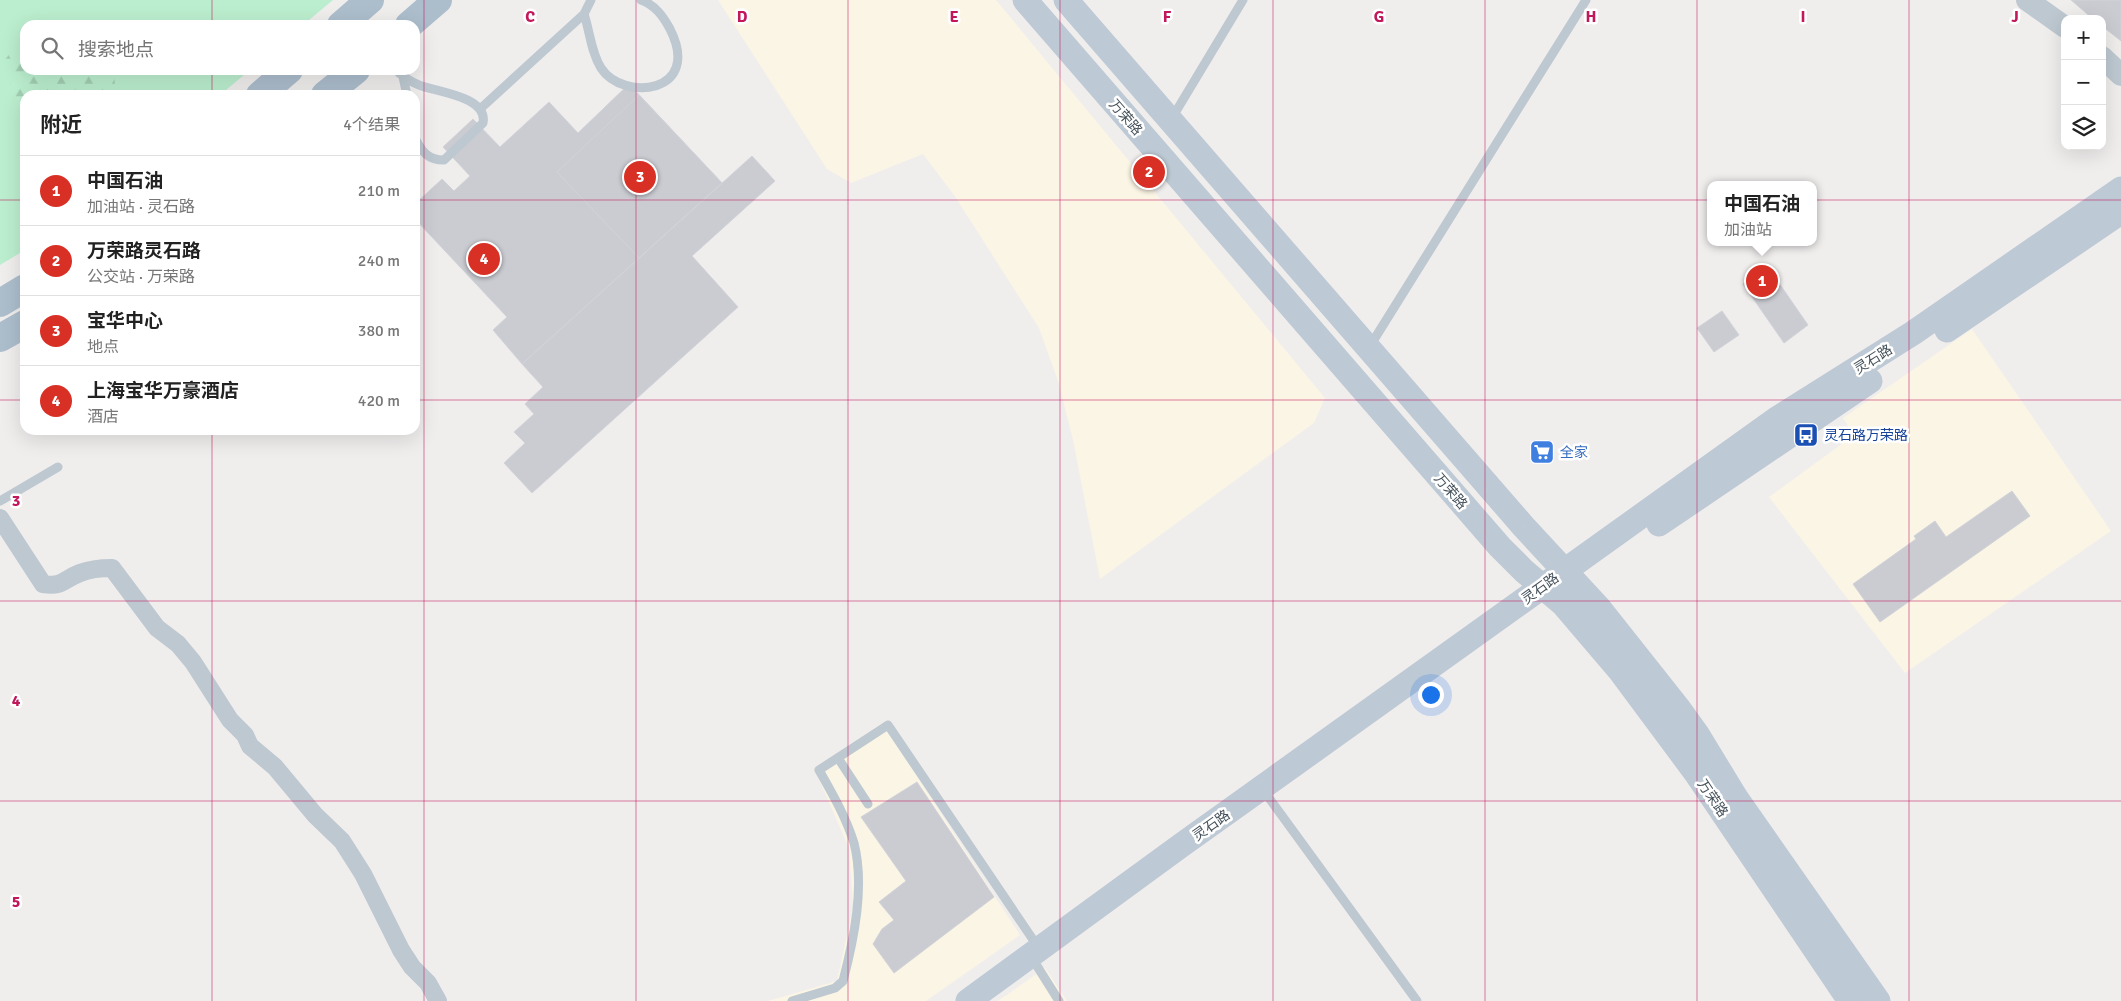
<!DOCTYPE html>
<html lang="zh">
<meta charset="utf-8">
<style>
:root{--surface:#fff;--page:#f2f2f2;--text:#222;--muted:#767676;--line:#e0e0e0;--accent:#d93025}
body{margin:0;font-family:Signika,"Noto Sans SC",sans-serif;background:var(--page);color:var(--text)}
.controls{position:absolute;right:15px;top:15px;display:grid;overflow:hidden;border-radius:10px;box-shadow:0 5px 20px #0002}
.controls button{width:45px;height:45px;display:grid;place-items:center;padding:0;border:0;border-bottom:1px solid var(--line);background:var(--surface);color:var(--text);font:25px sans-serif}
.you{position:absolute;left:1430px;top:694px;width:18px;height:18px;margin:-12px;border:4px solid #fff;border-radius:50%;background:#1a73e8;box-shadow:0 0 0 8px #1a73e833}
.badge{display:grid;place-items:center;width:32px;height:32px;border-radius:50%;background:var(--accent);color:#fff;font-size:16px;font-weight:700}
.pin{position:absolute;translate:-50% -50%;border:2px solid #fff;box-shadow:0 1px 5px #0006}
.popup{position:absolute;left:1707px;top:181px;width:110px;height:65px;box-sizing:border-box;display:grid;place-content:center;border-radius:10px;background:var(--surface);filter:drop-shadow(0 1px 4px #0005);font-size:16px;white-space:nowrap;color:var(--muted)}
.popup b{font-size:19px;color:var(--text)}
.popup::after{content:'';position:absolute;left:50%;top:100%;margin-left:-10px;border:10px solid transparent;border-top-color:var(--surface)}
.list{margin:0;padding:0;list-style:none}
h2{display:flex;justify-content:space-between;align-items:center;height:65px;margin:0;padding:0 20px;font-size:21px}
h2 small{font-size:16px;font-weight:400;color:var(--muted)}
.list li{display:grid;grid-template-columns:32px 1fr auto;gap:15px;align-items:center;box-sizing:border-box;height:70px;padding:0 20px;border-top:1px solid var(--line)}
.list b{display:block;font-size:19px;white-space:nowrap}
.list p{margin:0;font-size:16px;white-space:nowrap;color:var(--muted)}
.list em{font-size:16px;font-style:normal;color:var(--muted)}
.icon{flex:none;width:28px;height:28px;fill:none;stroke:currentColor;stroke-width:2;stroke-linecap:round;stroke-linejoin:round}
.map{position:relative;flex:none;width:2121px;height:1001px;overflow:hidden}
.search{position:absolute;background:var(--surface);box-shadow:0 5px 20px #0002;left:20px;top:20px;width:400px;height:55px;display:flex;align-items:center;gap:12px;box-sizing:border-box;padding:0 18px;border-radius:15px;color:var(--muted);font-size:19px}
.panel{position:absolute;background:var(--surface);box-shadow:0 5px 20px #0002;left:20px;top:90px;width:400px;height:345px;border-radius:15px}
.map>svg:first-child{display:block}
.commercial{fill:#fbf5e5}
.green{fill:#bbeece}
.forest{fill:url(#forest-firs)}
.building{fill:#caccd2;stroke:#d1d3d9}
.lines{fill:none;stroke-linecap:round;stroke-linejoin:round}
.service{stroke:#bdc8d0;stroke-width:9}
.minor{stroke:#bdc8d0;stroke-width:18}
.tertiary{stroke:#bdc8d0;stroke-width:22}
.secondary{stroke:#bdc9d4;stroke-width:25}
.primary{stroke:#acbdcc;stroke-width:28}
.grid{fill:none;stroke:#c2185b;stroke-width:1;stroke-opacity:0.55}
.labels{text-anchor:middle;stroke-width:5;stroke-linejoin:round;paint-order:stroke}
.street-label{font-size:14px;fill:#45515a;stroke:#fff}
.transit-label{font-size:14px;fill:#164399;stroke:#fff;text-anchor:start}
.shop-label{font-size:14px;fill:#366cbe;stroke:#fff;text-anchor:start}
.grid-label{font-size:16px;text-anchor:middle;font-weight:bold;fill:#c2185b;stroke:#fff;stroke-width:5;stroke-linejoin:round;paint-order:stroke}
</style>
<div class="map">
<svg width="2121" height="1001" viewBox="0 0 2121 1001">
<defs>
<pattern id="forest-firs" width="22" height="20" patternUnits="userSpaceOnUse" patternTransform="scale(1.25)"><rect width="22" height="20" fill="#bbeece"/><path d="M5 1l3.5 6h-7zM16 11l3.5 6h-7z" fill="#a2ceb3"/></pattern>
</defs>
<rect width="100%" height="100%" fill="#f0eded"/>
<path class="commercial" d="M718,0H996L1325,398L1314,423L1100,579L1073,440L1058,381L1039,328L954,195L923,154L851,183L827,169Z
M1972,329L2111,531L1905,673L1769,497L1854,435L1843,418Z
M882,723L1020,935L926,1001H768L837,981L853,907L849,848L814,768Z
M1045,968L1067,1001H998Z"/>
<path class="green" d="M0,0H333L303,25H25V70H250L220,95H25V250L0,265Z"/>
<path class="forest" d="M25,48V70H90L93,73L114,75L116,95H25V115L14,99L5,60L13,49Z"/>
<path class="building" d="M2071,0H2121V41L2102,26V19H2093Z
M629,84L722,183L522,364L493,330L507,317L415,219V204L442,179L454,191L470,176L443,147L473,119L500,147L549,102L578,133Z
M639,95L722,183L639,258L557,172Z
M752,156L775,181L692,256L738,307L532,493L504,463L525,443L514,432L534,414L525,404L543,387L522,364Z
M1768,267L1808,325L1784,343L1743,284Z
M1722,311L1739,335L1714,352L1697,328Z
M2012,491L2030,516L1880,622L1853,584L1916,539L1914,536L1935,521L1946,537Z
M917,782L994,897L894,973L873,944L882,929L894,920L879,902L906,881L861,817Z"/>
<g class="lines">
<path class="service" d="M584,14C590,32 591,52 601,68C623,102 703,94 670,29C663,16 655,5 641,0
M396,70C403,77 409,81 419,85C436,92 488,96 483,123L444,160C428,160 422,152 415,138
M403,77L407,95
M480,109L584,14L591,0
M1172,118L1243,0
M1370,346L1586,0
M0,501L58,467
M838,758L868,804
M1269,798L1417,1001
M1037,966L1059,1001
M792,1001L835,988L843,981C854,939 865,886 854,843C846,817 832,793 819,770L888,725L1038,947"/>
<path class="minor" d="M0,518L43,584C64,587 62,580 80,573C90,569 101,568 112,568L157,628L178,644L193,662L230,720L245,735L250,746L275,767L315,815L342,841L363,874L401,950L412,967L428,983L438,1001"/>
<path class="tertiary" d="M2027,0L2065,27
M2102,57L2121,75"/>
<path class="secondary" d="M1025,0L1500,547L1524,571L1563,604L1621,672L1696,773L1850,1001
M1066,0L1524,527L1599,608L1679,709L1697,734L1736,798L1878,1001
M1947,330L2121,212
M1659,524L1870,381
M968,1001L1183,844L1778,418L1913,333L2121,189"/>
<path class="primary" d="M341,25L370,0
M409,25L438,0
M260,95L289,70
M325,95L356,70
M0,303L25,288
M0,338L25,324"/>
</g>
<path class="grid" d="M212,0V25M424,0V1001M636,0V1001M848,0V1001M1060,0V1001M1273,0V1001M1485,0V1001M1697,0V1001M1909,0V1001M212,70V95M0,200H25M415,200H2121M0,400H25M415,400H2121M212,430V1001M0,601H2121M0,801H2121"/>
<defs>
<symbol id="bus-square" viewBox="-11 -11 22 22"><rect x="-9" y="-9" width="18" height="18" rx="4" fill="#1a4fb4" stroke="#fff"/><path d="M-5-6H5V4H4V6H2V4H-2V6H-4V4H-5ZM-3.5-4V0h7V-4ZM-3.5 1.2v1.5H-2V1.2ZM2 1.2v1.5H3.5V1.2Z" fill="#fff"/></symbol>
<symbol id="supermarket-square" viewBox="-11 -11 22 22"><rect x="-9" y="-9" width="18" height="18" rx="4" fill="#3f7fe0" stroke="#fff"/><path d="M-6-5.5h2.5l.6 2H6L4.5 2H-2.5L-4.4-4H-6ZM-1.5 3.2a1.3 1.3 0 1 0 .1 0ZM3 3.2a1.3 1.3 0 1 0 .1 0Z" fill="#fff"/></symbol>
</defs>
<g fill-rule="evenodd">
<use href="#bus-square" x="1792" y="421" width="28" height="28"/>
<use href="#supermarket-square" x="1528" y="438" width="28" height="28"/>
</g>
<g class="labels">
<g class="street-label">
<text transform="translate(1126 117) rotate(49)" y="5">万荣路</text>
<text transform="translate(1873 359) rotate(-32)" y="5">灵石路</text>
<text transform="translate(1451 491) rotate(49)" y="5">万荣路</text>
<text transform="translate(1540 588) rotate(-36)" y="5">灵石路</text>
<text transform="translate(1713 798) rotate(56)" y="5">万荣路</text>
<text transform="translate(1211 825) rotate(-35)" y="5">灵石路</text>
</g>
<g class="transit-label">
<text x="1824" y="440">灵石路万荣路</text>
</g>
<g class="shop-label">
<text x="1560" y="457">全家</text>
</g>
</g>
<g class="grid-label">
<text x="530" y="22">C</text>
<text x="742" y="22">D</text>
<text x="954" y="22">E</text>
<text x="1167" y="22">F</text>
<text x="1379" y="22">G</text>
<text x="1591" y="22">H</text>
<text x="1803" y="22">I</text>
<text x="2015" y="22">J</text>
<text x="16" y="506">3</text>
<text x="16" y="706">4</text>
<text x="16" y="907">5</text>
</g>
</svg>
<div class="controls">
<button>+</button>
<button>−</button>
<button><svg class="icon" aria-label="layers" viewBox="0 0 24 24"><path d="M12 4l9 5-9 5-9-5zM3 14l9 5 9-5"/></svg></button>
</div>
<div class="you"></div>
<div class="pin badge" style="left:1762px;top:281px">1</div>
<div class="popup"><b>中国石油</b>加油站</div>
<div class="pin badge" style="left:1149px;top:172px">2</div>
<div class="pin badge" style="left:640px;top:177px">3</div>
<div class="pin badge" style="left:484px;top:259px">4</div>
<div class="search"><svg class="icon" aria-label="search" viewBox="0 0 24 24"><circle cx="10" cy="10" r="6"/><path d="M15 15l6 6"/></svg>搜索地点</div>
<section class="panel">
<h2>附近<small>4个结果</small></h2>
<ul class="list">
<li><span class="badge">1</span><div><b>中国石油</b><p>加油站 · 灵石路</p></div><em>210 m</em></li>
<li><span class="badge">2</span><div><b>万荣路灵石路</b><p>公交站 · 万荣路</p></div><em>240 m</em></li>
<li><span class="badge">3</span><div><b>宝华中心</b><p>地点</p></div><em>380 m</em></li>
<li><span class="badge">4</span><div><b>上海宝华万豪酒店</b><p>酒店</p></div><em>420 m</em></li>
</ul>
</section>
</div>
